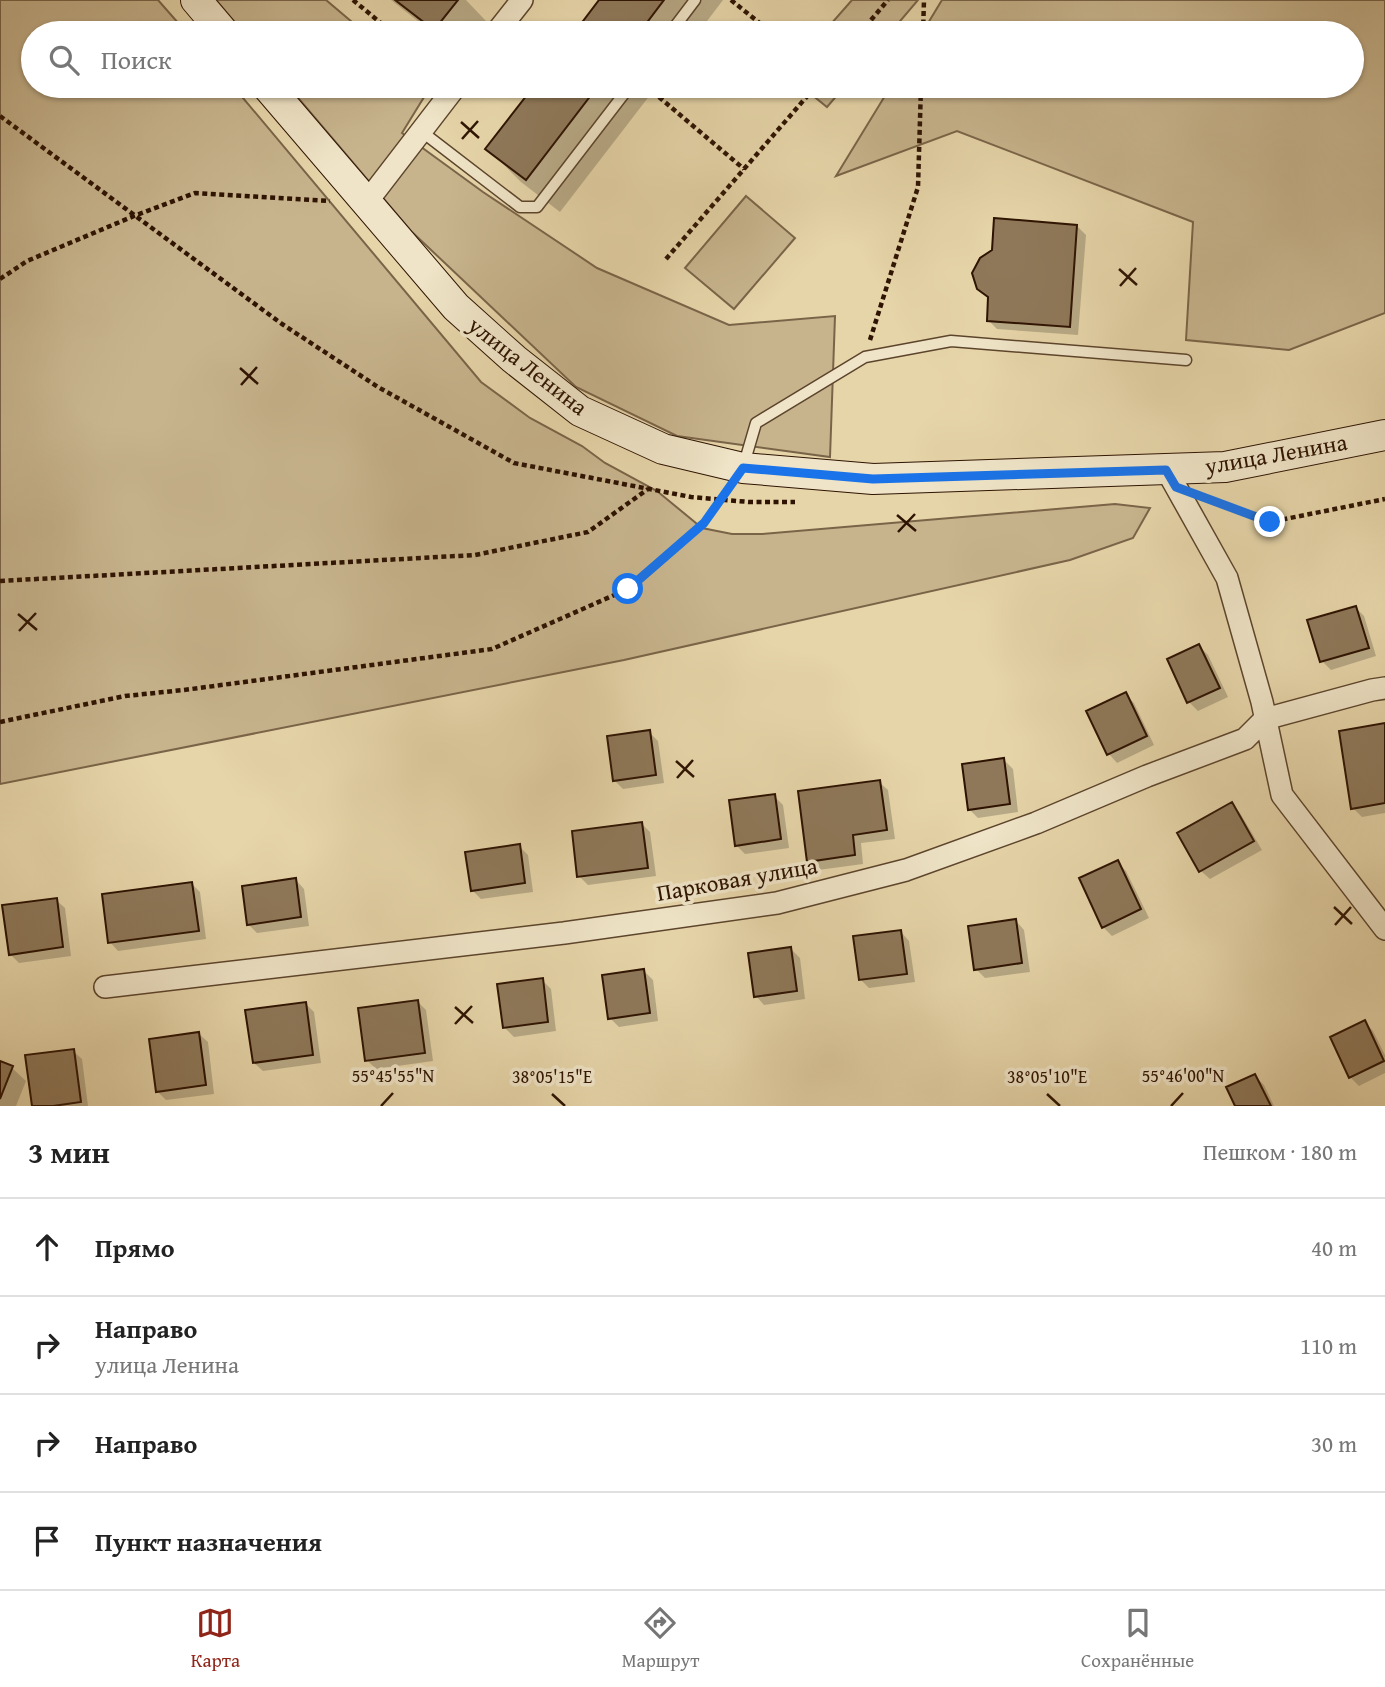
<!DOCTYPE html>
<html lang="ru">
<meta charset="utf-8">
<style>
:root{--surface:#fff;--page:#f6f6f6;--text:#222;--muted:#767676;--line:#e0e0e0;--accent:#8f2418}
body{margin:0;font-family:"Gentium Book Plus",serif;background:var(--page);color:var(--text)}
.stop{position:absolute;width:21px;height:21px;margin:-16px;border:5px solid #1a73e8;border-radius:50%;background:#fff}
.stop.end{background:#1a73e8;border-color:#fff;box-shadow:0 2px 7px #0008}
.list{margin:0;padding:0;list-style:none}
h2{display:flex;justify-content:space-between;align-items:center;height:91px;margin:0;padding:0 28px;font-size:30px}
h2 small{font-size:23px;font-weight:400;color:var(--muted)}
.list li{display:grid;grid-template-columns:46px 1fr auto;gap:21px;align-items:center;box-sizing:border-box;height:98px;padding:0 28px;border-top:2px solid var(--line)}
.list b{display:block;font-size:26px;white-space:nowrap}
.list p{margin:0;font-size:23px;white-space:nowrap;color:var(--muted)}
.list em{font-size:23px;font-style:normal;color:var(--muted)}
.icon{flex:none;width:38px;height:38px;fill:none;stroke:currentColor;stroke-width:2;stroke-linecap:round;stroke-linejoin:round}
.map{position:relative;flex:none;width:1385px;height:1106px;overflow:hidden}
.search{position:absolute;background:var(--surface);box-shadow:0 2px 5px #0004;left:21px;right:21px;top:21px;height:77px;display:flex;align-items:center;gap:18px;box-sizing:border-box;padding:0 24px;border-radius:38px;color:var(--muted);font-size:26px}
.sheet{height:483px;background:var(--surface)}
nav{display:flex;justify-content:space-around;align-items:center;box-sizing:border-box;height:98px;border-top:2px solid var(--line);background:var(--surface);font-size:19px;color:var(--muted)}
nav a{display:grid;justify-items:center;gap:4px}
nav .on{color:var(--accent)}
.map>svg:first-child{display:block}
.green{fill:#c7b48d;stroke:#7a6448;stroke-width:2}
.shadow{fill:#0003}
.building{fill:#8e7859;stroke:#2e1302;stroke-width:2}
.lines{fill:none;stroke-linecap:round;stroke-linejoin:round}
.lane-casing{stroke:#5c442c;stroke-width:13}
.street-casing{stroke:#5c442c;stroke-width:24}
.secondary-casing{stroke:#2e1302;stroke-width:32}
.path{stroke:#2e1302;stroke-width:4.5;stroke-dasharray:5 3.5;stroke-linecap:butt}
.lane{stroke:#efe4c7;stroke-width:10}
.street{stroke:#efe4c7;stroke-width:21}
.secondary{stroke:#efe4c7;stroke-width:30}
.route{stroke:#1a73e8;stroke-width:9}
.ticks{fill:none;stroke:#2e1302;stroke-width:2.5}
.labels{text-anchor:middle;stroke-width:7;stroke-linejoin:round;paint-order:stroke}
.street-label{font-size:23px;fill:#2e1302;stroke:#efe4c7}
.ticks-label{font-size:18px;text-anchor:middle;fill:#2e1302;stroke:#efe4c7;stroke-width:7;stroke-linejoin:round;paint-order:stroke}
</style>
<div class="map">
<svg width="1385" height="1106" viewBox="0 0 1385 1106">
<rect width="100%" height="100%" fill="#e6d5a9"/>
<filter id="stains"><feTurbulence type="fractalNoise" baseFrequency=".00286" numOctaves="4"/><feColorMatrix values="0 0 0 0 .2 0 0 0 0 .09 0 0 0 0 .02 0 0 0 .5 -.17"/></filter>
<radialGradient id="worn" r=".72"><stop offset=".6" stop-color="#630" stop-opacity="0"/><stop offset="1" stop-color="#630" stop-opacity=".3"/></radialGradient>
<path class="green" d="M0,0H158L187,33H33V86H233L481,382L530,418L582,446L605,463L657,491L702,528L732,534H762L1115,504L1150,508L1133,538L1070,560L624,660L0,784Z
M216,0H326L365,33H244Z
M852,0H918L890,33H823Z
M942,0H1385V313L1289,350L1186,340L1193,222L957,131L836,176L891,86H1352V33H922Z
M288,86H425L429,89L402,133L483,192L597,268L729,325L835,316L830,457L677,436L576,387L411,231Z
M801,86H845L827,107Z
M746,196L795,238L734,309L685,268Z"/>
<path class="shadow" d="M391,0H466L486,21L477,33H433Z
M602,0H723L698,33H576Z
M536,86H657L560,212L521,182L488,149Z
M1077,226L1086,235L1078,335L997,329L988,320L990,299L979,288Z
M1355,607L1364,616L1376,656L1331,670L1322,661Z
M1199,646L1208,655L1228,697L1198,711L1189,702Z
M1125,694L1134,703L1154,745L1117,763L1109,754Z
M1385,725V813L1362,817L1353,808Z
M649,732L658,741L664,783L623,789L614,780Z
M1004,760L1013,769L1018,812L978,818L969,809Z
M879,782L888,790L895,839L861,843L863,864L818,870L809,861Z
M774,796L783,805L789,848L745,854L736,845Z
M1232,804L1240,813L1262,850L1210,879L1201,871Z
M641,823L650,832L656,876L588,885L579,876Z
M519,846L528,855L533,892L481,899L472,890Z
M1117,862L1126,871L1149,918L1112,936L1103,927Z
M296,880L304,889L309,926L257,933L248,924Z
M191,883L200,892L206,939L118,951L110,942Z
M56,900L65,908L71,956L19,963L10,954Z
M1016,921L1024,930L1030,972L985,978L976,969Z
M901,932L909,941L915,982L869,988L860,979Z
M791,949L800,958L805,999L764,1005L756,996Z
M644,971L653,980L658,1021L619,1027L610,1018Z
M542,980L551,989L556,1031L514,1037L505,1028Z
M418,1002L426,1010L433,1061L376,1069L367,1060Z
M305,1003L314,1012L321,1063L263,1071L254,1063Z
M1365,1022L1373,1031L1385,1055V1073L1359,1086L1350,1077Z
M199,1034L208,1042L214,1094L166,1100L157,1091Z
M73,1051L82,1059L88,1106H33Z
M0,1063L12,1068L26,1081L16,1106H0Z
M1255,1076L1264,1085L1274,1106H1237Z"/>
<path class="building" d="M395,0H458L434,30Z
M599,0H664L639,33H574Z
M534,86H598L526,180L485,149Z
M994,218L1077,225L1070,327L987,321L988,297L977,289L972,273L980,258L992,250Z
M1356,606L1369,648L1320,662L1307,620Z
M1199,644L1220,688L1187,703L1167,659Z
M1126,692L1147,736L1107,755L1086,711Z
M1385,723V803L1351,809L1339,731Z
M650,730L656,775L613,781L607,736Z
M1004,758L1010,804L968,810L962,764Z
M880,780L887,830L853,835L855,855L807,862L798,791Z
M775,794L781,839L735,846L729,800Z
M1232,802L1254,841L1199,872L1177,833Z
M642,822L648,868L577,877L572,831Z
M520,844L525,883L471,891L465,852Z
M1118,860L1141,909L1102,928L1079,878Z
M296,878L301,917L247,925L242,886Z
M192,882L199,931L108,943L102,894Z
M57,898L63,947L9,955L2,905Z
M1016,919L1022,963L974,970L968,926Z
M901,930L907,974L859,980L853,936Z
M791,947L797,991L754,997L748,953Z
M644,969L650,1013L608,1019L602,975Z
M543,978L548,1022L503,1028L497,984Z
M418,1000L425,1053L365,1061L358,1008Z
M306,1002L313,1055L253,1063L245,1010Z
M1365,1020L1384,1061L1349,1078L1330,1037Z
M199,1032L206,1085L156,1092L149,1039Z
M74,1049L81,1102L53,1106H32L25,1055Z
M0,1061L13,1066L0,1099Z
M1255,1074L1271,1106H1235L1226,1087Z"/>
<g class="lines">
<defs>
<path id="lane" d="M670,33L695,0
M421,131L520,207H537L630,86
M744,464L756,423L865,357L951,341L1186,360"/>
<path id="street" d="M496,33L522,0
M366,203L456,86
M1166,469L1227,578L1262,702L1282,795L1385,929
M105,987L564,933L777,903L906,870L1036,823L1147,776L1245,739L1265,719L1372,690L1385,688"/>
<path id="secondary" d="M196,0L224,33
M267,86L456,307L514,359L580,411L663,449L743,468L873,479L1225,467L1385,435"/>
</defs>
<use href="#lane" class="lane-casing"/>
<use href="#street" class="street-casing"/>
<use href="#secondary" class="secondary-casing"/>
<path class="path" d="M353,0L393,33
M731,0L772,33
M860,33L888,0
M923,33L924,0
M646,86L744,169
M0,116L282,324L378,387L514,463L691,497L749,502H795
M666,259L816,86
M0,279L27,261L134,216L195,193L330,201
M870,340L918,187L921,86
M1210,500L1270,522L1385,499
M0,581L475,555L588,532L648,489
M0,722L125,696L184,690L492,649L628,589L704,522L726,492"/>
<use href="#lane" class="lane"/>
<use href="#street" class="street"/>
<use href="#secondary" class="secondary"/>
</g>
<g class="lines">
<path class="route" d="M628,589L704,523L743,468L873,479L1166,470L1176,487L1270,522"/>
</g>
<path class="ticks" d="M461,122L479,138M462,139L478,121M1119,269L1137,285M1120,286L1136,268M240,368L258,384M241,385L257,367M897,515L916,531M898,532L915,514M18,614L37,630M19,631L36,613M676,761L694,777M677,778L693,760M1334,907L1352,924M1335,925L1351,907M455,1007L473,1023M455,1024L472,1006M552,1094L565,1106M1047,1094L1060,1106M381,1106L393,1093M1171,1106L1183,1093"/>
<g class="labels">
<g class="street-label">
<text transform="translate(528 366) rotate(38)" y="8">улица Ленина</text>
<text transform="translate(1276 454) rotate(-10)" y="8">улица Ленина</text>
<text transform="translate(737 879) rotate(-10)" y="8">Парковая улица</text>
</g>
</g>
<g class="ticks-label">
<text x="393" y="1082">55°45'55"N</text>
<text x="1183" y="1082">55°46'00"N</text>
<text x="552" y="1083">38°05'15"E</text>
<text x="1047" y="1083">38°05'10"E</text>
</g>
<rect width="100%" height="100%" filter="url(#stains)"/>
<rect width="100%" height="100%" fill="url(#worn)"/>
</svg>
<div class="stop" style="left:628px;top:589px"></div>
<div class="stop end" style="left:1270px;top:522px"></div>
<div class="search"><svg class="icon" aria-label="search" viewBox="0 0 24 24"><circle cx="10" cy="10" r="6"/><path d="M15 15l6 6"/></svg>Поиск</div>
</div>
<section class="sheet">
<h2>3 мин<small>Пешком · 180 m</small></h2>
<ul class="list">
<li><svg class="icon" aria-label="ahead" viewBox="0 0 24 24"><path d="M12 20V5M6 11l6-6 6 6"/></svg><div><b>Прямо</b></div><em>40 m</em></li>
<li><svg class="icon" aria-label="right" viewBox="0 0 24 24"><path d="M7 20v-9h11M14 6l5 5-5 5"/></svg><div><b>Направо</b><p>улица Ленина</p></div><em>110 m</em></li>
<li><svg class="icon" aria-label="right" viewBox="0 0 24 24"><path d="M7 20v-9h11M14 6l5 5-5 5"/></svg><div><b>Направо</b></div><em>30 m</em></li>
<li><svg class="icon" aria-label="arrive" viewBox="0 0 24 24"><path d="M6 21V4h12l-3 4 3 4H6"/></svg><div><b>Пункт назначения</b></div></li>
</ul>
</section>
<nav>
<a class="on"><svg class="icon" aria-label="map" viewBox="0 0 24 24"><path d="M3 6l6-2 6 2 6-2v14l-6 2-6-2-6 2zM9 4v14M15 6v14"/></svg>Карта</a>
<a><svg class="icon" aria-label="directions" viewBox="0 0 24 24"><path d="M12 3l9 9-9 9-9-9zM9 14v-3h6M13 9l2 2-2 2"/></svg>Маршрут</a>
<a><svg class="icon" aria-label="saved" viewBox="0 0 24 24"><path d="M7 4h10v16l-5-4-5 4z"/></svg>Сохранённые</a>
</nav>
